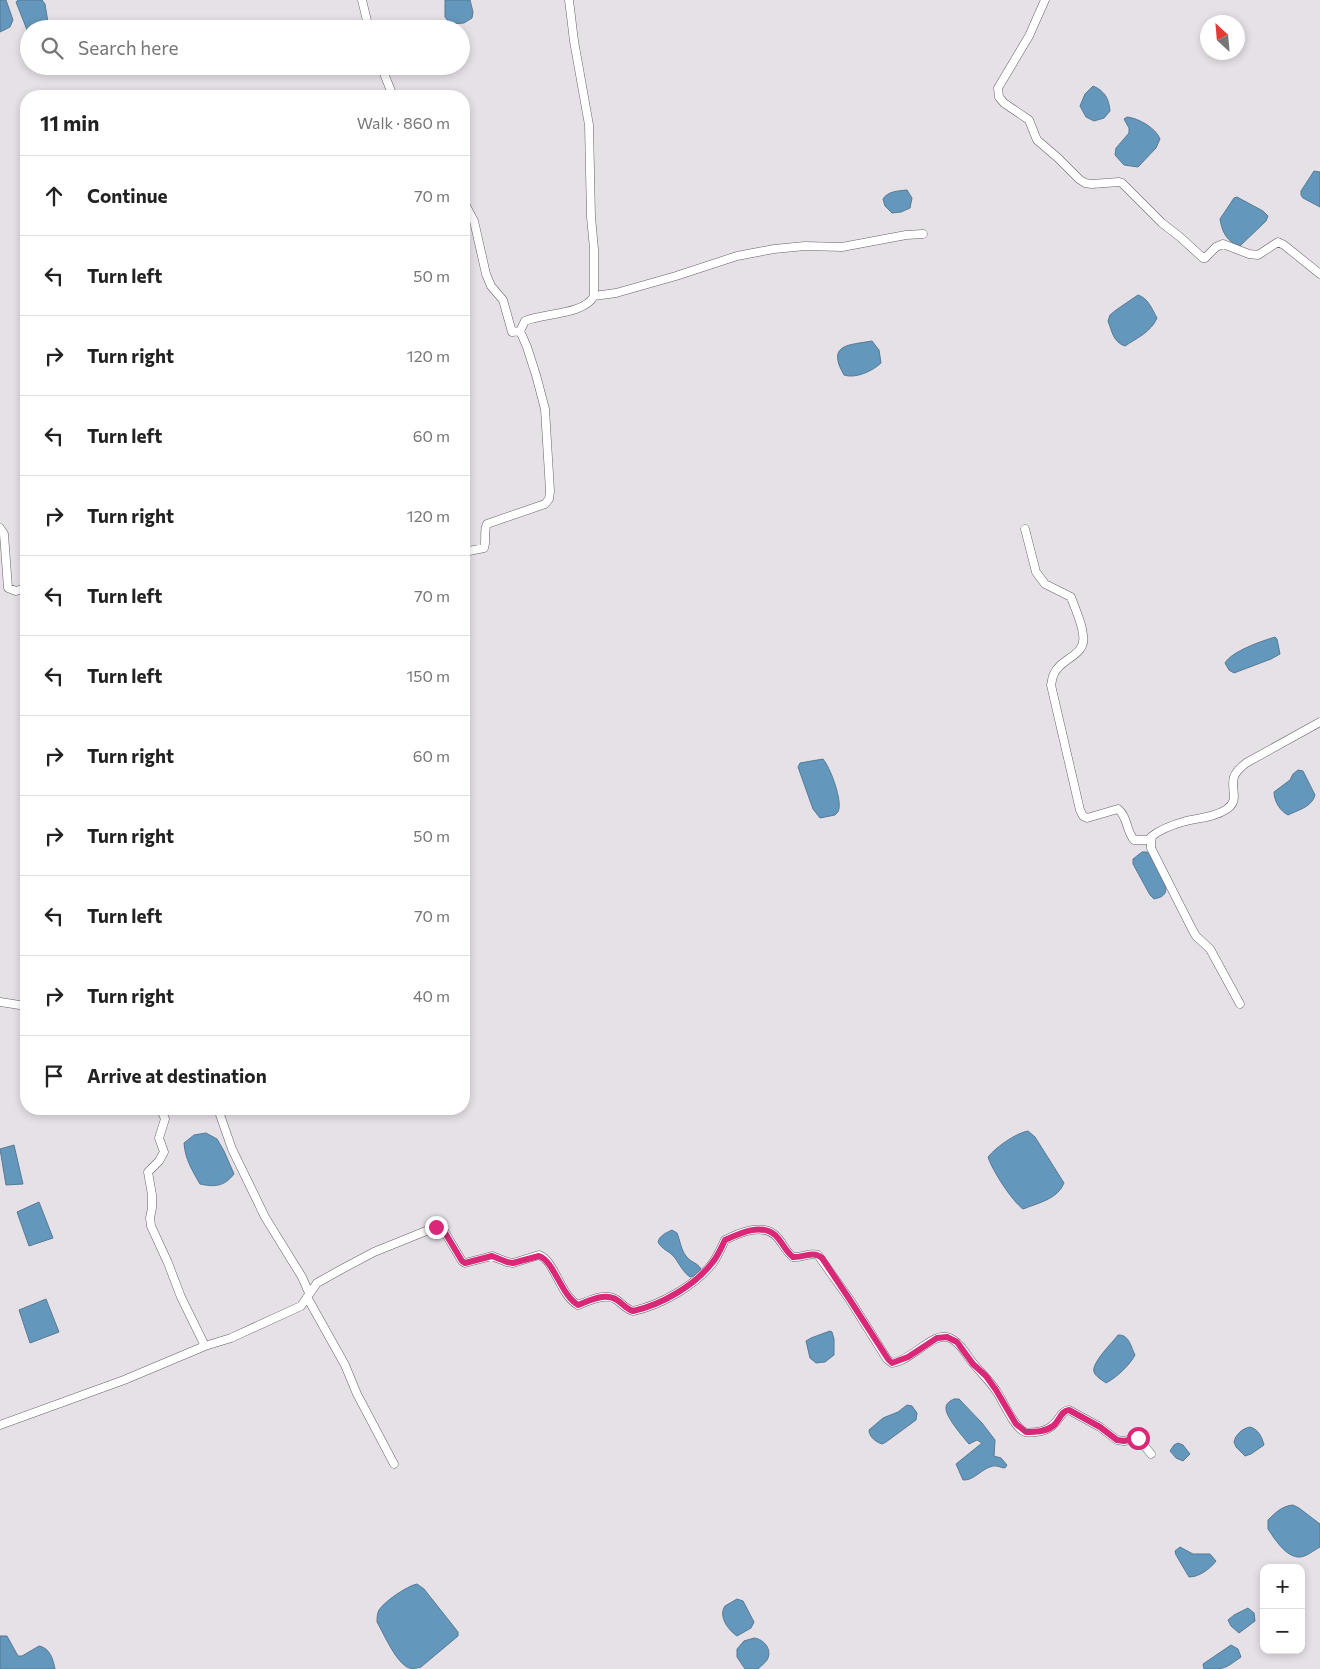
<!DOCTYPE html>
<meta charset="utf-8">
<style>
:root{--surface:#fff;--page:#f2f2f2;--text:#222;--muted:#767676;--line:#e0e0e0}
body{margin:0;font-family:Commissioner,sans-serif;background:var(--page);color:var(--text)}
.controls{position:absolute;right:15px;bottom:15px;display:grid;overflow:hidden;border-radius:10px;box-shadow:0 2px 8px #0003}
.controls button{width:45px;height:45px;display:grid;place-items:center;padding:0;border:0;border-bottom:1px solid var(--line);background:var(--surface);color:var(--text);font:25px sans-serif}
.compass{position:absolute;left:1200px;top:15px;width:45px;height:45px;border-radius:50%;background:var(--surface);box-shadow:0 2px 8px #0003;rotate:334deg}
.stop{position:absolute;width:15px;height:15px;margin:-11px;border:4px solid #db2777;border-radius:50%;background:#fff}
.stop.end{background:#db2777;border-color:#fff;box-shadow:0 1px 5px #0008}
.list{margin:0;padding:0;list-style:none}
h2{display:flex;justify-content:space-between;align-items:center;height:65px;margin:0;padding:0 20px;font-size:21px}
h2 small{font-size:16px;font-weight:400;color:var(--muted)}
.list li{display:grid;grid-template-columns:32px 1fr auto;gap:15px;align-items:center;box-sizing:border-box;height:80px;padding:0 20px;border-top:1px solid var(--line)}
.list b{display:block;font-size:19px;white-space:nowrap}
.list em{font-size:16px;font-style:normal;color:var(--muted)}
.icon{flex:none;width:28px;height:28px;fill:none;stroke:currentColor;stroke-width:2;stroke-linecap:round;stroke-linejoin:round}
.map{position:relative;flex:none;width:1320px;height:1669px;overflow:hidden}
.search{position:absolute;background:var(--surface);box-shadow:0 2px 8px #0003;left:20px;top:20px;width:450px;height:55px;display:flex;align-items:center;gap:12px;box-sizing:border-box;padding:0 18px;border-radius:28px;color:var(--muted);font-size:19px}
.panel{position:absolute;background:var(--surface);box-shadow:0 2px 8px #0003;left:20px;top:90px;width:450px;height:1025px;border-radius:20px}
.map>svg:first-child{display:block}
.water{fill:#6397bb;stroke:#577b95}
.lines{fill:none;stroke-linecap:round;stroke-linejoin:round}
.minor-casing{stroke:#676268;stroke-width:9}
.minor{stroke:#fff;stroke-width:8}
.route{stroke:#db2777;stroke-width:6}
</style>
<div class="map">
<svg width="1320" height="1669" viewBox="0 0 1320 1669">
<rect width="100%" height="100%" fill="#e6e0e7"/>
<path class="water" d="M0,0H6L13,20L10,27L0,32Z
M18,0H42L45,4L49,29H29V35L16,2Z
M445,0H470L473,12L472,18L464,23L450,24L445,17Z
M1093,86C1105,91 1109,99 1110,111L1104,118L1094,121L1086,117L1080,106L1085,94Z
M1127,117C1138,118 1156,128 1160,139L1156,148L1138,167L1124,165L1115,155L1116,148L1129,133V128L1124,119Z
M1314,171L1320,172V207L1303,198L1301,195V191Z
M907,190L912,198L910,208L901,212L892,213L885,206L883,199C888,191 898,191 907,190Z
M1237,197L1263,211L1268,216L1266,221L1240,246C1227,242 1222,232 1220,219L1234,198Z
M1138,295C1148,298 1152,309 1157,318C1151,332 1137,338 1125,346C1113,342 1112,331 1108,321L1110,315L1116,310Z
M872,341L879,350L881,363C873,371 855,379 844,375C826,344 849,345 872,341Z
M1275,637L1277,639L1280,654L1271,659L1234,673L1229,670L1225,663C1232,651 1262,641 1275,637Z
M823,759C830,767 841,797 839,808C839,811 838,812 835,815L820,818L813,809L798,767L800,763Z
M1298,770L1303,771L1315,795C1312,807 1298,810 1288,815C1280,811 1274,801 1274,792L1290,780L1293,774Z
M1142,852H1147C1153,858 1170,885 1165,893C1163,897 1158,898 1154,899L1150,895L1133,864V859Z
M1028,1131L1035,1137L1064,1183C1058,1199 1038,1203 1023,1209C1012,1201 992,1170 988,1157C996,1147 1016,1133 1028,1131Z
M206,1133L217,1139L224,1151L234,1174C224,1187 214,1187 200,1184C192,1170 185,1159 184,1143L194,1135Z
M14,1145L23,1184L6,1185L0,1149Z
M39,1202L53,1238L29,1246L17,1212Z
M672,1230L677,1233C680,1240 681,1250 686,1256C690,1262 698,1263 701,1269L696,1275L690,1277C683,1272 680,1265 675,1258C670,1251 662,1250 658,1242C660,1235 666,1233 672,1230Z
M46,1299L59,1332L30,1343L19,1310Z
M830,1331L832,1332L834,1339V1355L825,1362L816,1363L810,1358L806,1341L811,1338Z
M1118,1335C1129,1334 1131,1347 1135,1355C1130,1365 1116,1378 1106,1383C1102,1380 1096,1377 1094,1372C1091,1363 1113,1342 1118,1335Z
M954,1399H959L982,1423L995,1440L994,1456L1001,1458L1007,1465L1005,1468C1001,1468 997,1465 993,1466C982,1468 974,1481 963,1480L956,1464L982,1443L977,1440L969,1444C963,1437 945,1416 946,1408C946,1403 950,1401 954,1399Z
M907,1405L912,1406L917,1413L916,1420L886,1442L882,1444C876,1442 869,1437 869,1430L883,1418L898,1412Z
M1250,1427C1258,1429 1262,1437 1264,1445L1251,1454L1245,1456L1236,1447L1234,1442C1235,1435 1243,1428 1250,1427Z
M1178,1443L1183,1445L1190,1454L1183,1461L1176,1458L1170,1451L1174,1445Z
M1293,1505L1299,1508L1320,1524V1547C1314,1550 1305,1558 1298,1557C1285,1556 1274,1538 1268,1529V1520C1275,1513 1282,1506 1293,1505Z
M1180,1547L1193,1554H1210L1216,1561C1210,1569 1199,1577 1189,1577L1176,1555L1175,1551Z
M417,1584L424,1589L458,1632V1636L421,1667C418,1668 413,1669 409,1668C396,1663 384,1634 377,1622C377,1618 377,1614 379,1610C385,1601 407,1586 417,1584Z
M737,1599L743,1601L754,1622L751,1628L737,1636C728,1630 718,1616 725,1606Z
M1248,1608L1254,1613L1255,1621L1239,1633L1231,1626L1228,1620L1234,1615Z
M0,1636H7L18,1656H22L39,1646C50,1648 53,1659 55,1669H0Z
M754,1638C764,1639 773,1650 767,1660C765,1663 761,1666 758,1669H745L737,1657V1649L744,1641Z
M1231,1645L1238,1649L1241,1657C1224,1669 1226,1669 1204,1669L1203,1664Z"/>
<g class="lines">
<defs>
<path id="minor" d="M362,0L369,29
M1045,0L1029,36L998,88L999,97L1004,103L1029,120L1037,140L1058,158L1079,179L1085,183L1092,184L1119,182L1122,183L1162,223L1180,237L1203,258H1205L1216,247L1223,244L1249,254L1258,255L1278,242L1284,245L1320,274
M381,66L393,96
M464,202L474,221L486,274L491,286L503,300L512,332L520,331
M594,296L616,293L676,276L737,256L774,249L805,246L842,247L906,235L923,234
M0,528L4,534L8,588L16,591L26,588
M1025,529L1036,572L1045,584L1071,597C1075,609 1082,622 1083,635C1087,656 1060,658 1054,674C1052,677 1052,682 1051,685L1080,810L1083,816L1087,818L1118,809C1128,817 1126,831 1134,840H1150
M464,552L484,548C487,540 483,532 487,524L545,504L549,499L550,491L545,409L536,375L527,347L520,331L525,321C543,313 584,315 594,296V249L591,217L589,125L574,41L569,0
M0,1002L26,1006
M1240,1004L1210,949L1196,936L1192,929L1151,848V837C1159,830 1175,824 1186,821C1200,818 1215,817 1227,809C1240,800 1230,789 1234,777C1236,771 1241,767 1246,763L1320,722
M161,1109L165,1119L159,1138L164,1152L159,1161L148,1172L152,1195V1208L150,1218L151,1226L168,1263L181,1297L205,1346
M218,1109L232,1149L250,1186L265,1217L302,1277L309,1293
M307,1297L345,1365L357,1394L394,1464
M0,1425L124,1380L205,1346L231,1338L301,1306L317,1283L342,1269L374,1252L436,1227L444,1231L462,1261L465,1263L492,1256L507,1262L513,1263L539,1255C555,1261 560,1295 578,1305C589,1301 605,1292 617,1300C622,1304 626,1309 633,1311C661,1305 694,1286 712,1264C718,1256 721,1248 725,1240C739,1233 761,1223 775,1235C782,1241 785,1251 793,1257C802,1258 810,1252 818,1255L850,1300L887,1359L892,1363C910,1361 932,1334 946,1337C949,1337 954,1340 956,1342C963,1347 967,1356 973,1363C981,1373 990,1381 997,1392C1003,1401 1015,1429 1025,1432C1028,1433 1033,1432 1036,1432C1059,1430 1058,1411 1069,1410L1100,1427L1117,1440L1124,1441L1138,1438L1151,1454"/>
</defs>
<use href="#minor" class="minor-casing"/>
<use href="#minor" class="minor"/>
</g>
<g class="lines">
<path class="route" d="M436,1227L444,1231L462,1261L465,1263L492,1256L507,1262L513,1263L539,1256C554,1261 561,1295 578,1305C589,1301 605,1292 617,1300C623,1304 626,1309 633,1311C661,1305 694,1286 712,1263C718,1256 721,1248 725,1240C740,1233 761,1223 775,1235C782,1241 785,1251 793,1257C804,1258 813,1250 822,1258L850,1300L888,1359L892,1363L908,1357L937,1338L947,1337L957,1342L973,1364L986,1376L996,1390L1016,1424L1026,1432C1035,1432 1045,1432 1053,1426C1060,1421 1060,1411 1069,1410L1100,1427L1117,1440L1124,1441L1138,1438"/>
</g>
</svg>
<div class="controls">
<button>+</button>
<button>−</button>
</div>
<svg class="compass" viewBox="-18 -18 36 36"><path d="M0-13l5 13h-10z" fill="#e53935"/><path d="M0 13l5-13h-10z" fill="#767676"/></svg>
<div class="stop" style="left:1138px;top:1438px"></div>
<div class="stop end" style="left:436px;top:1227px"></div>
<div class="search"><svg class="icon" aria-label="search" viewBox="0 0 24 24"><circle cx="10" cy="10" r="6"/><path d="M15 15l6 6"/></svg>Search here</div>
<section class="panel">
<h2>11 min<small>Walk · 860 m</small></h2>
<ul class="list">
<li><svg class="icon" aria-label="ahead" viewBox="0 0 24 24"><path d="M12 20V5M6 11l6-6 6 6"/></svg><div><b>Continue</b></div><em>70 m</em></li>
<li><svg class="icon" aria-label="left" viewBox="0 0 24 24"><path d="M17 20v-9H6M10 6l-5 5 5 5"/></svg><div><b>Turn left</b></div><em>50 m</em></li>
<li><svg class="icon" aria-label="right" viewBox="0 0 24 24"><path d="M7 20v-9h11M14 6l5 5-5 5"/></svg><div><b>Turn right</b></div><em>120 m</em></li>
<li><svg class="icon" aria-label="left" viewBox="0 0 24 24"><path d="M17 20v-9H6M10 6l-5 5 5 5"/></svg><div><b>Turn left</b></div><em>60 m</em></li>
<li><svg class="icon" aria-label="right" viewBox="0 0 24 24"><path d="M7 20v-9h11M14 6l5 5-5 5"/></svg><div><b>Turn right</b></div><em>120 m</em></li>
<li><svg class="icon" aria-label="left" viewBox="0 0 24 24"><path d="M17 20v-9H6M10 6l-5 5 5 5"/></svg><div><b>Turn left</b></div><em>70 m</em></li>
<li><svg class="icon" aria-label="left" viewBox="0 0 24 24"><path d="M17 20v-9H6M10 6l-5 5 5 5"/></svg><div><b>Turn left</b></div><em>150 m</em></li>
<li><svg class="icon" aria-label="right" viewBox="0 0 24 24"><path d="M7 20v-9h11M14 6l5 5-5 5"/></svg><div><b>Turn right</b></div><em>60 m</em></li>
<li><svg class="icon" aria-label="right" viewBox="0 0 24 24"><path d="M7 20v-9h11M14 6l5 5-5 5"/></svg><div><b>Turn right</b></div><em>50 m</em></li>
<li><svg class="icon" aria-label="left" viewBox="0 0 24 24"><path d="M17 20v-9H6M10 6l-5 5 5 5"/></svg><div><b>Turn left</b></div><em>70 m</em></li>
<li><svg class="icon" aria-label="right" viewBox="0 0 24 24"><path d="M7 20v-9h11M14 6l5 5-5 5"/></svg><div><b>Turn right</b></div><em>40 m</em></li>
<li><svg class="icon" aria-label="arrive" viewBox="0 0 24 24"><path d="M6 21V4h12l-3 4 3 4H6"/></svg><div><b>Arrive at destination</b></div></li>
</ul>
</section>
</div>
